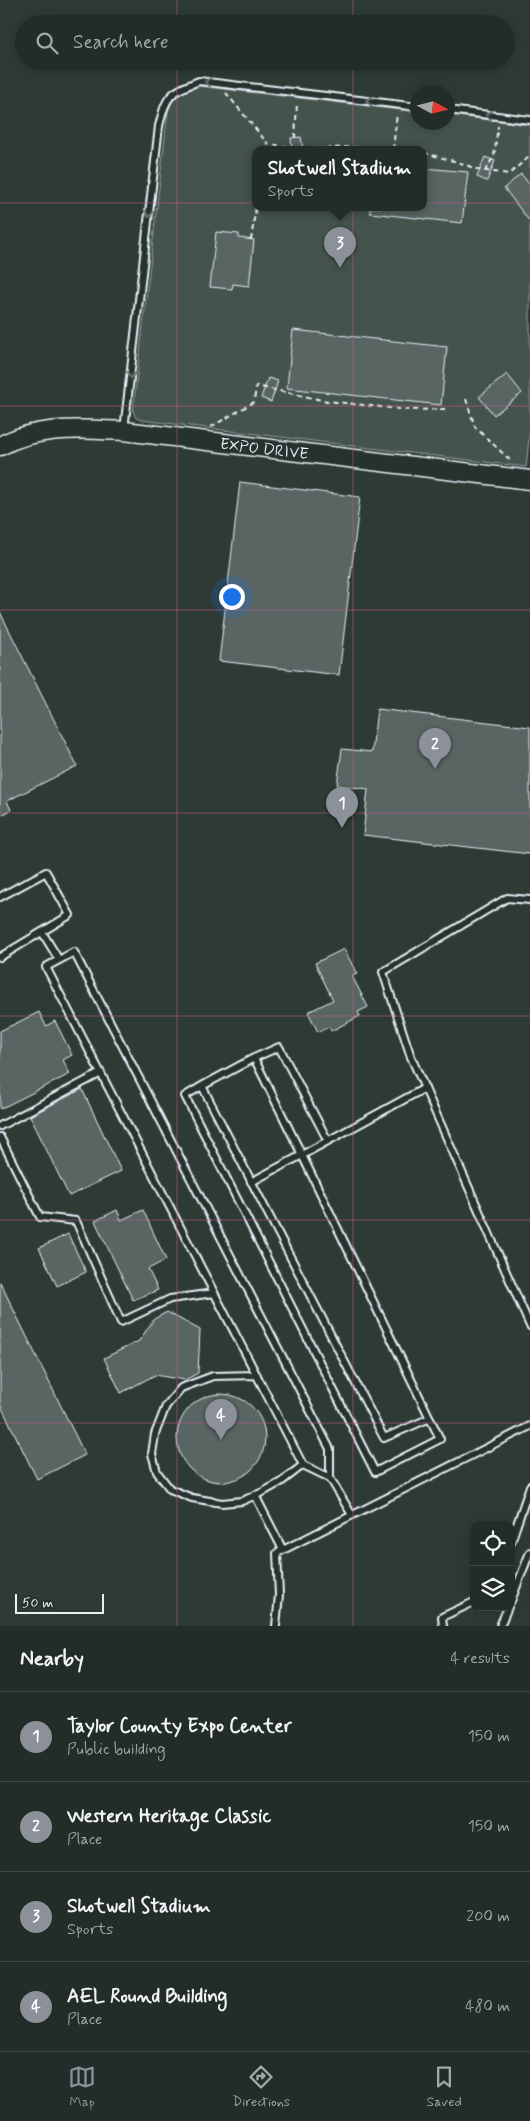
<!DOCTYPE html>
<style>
:root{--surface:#222c28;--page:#2a3430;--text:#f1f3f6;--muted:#a2a7a8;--line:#3f4845;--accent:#8c9099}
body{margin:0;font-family:Mynerve,sans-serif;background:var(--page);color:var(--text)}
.controls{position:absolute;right:15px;bottom:15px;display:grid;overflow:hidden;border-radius:10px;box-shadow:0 2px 12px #0003}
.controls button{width:45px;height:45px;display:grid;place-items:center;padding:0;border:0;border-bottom:1px solid var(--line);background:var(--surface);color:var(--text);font:25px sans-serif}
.compass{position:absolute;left:410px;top:85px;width:45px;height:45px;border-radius:50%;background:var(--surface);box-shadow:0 2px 12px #0003;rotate:97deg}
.scale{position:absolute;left:15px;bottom:12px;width:89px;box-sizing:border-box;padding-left:5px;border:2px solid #e8f1f8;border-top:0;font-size:14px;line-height:18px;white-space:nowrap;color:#e8f1f8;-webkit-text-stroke:4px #26332d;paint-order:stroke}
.you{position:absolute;left:231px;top:596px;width:18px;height:18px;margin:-12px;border:4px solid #fff;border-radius:50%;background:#1a73e8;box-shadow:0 0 0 8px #1a73e833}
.badge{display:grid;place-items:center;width:32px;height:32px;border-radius:50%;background:var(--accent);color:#fff;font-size:16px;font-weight:700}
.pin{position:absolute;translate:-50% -41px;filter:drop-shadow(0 1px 2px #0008)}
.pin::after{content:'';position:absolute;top:26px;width:18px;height:15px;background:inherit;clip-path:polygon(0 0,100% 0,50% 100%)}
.popup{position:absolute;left:252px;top:146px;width:175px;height:65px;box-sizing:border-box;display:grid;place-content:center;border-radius:10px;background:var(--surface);filter:drop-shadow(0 1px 4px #0005);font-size:16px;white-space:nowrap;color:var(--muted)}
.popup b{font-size:19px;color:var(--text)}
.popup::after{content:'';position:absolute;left:50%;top:100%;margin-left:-10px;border:10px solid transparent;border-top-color:var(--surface)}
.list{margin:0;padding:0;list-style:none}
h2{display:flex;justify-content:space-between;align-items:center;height:65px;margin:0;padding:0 20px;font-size:21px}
h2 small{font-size:16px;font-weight:400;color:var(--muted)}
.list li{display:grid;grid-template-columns:32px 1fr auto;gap:15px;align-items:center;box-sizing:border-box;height:90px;padding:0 20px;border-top:1px solid var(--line)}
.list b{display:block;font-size:19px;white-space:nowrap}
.list p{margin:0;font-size:16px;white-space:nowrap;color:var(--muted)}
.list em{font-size:16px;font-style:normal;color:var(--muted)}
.icon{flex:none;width:28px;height:28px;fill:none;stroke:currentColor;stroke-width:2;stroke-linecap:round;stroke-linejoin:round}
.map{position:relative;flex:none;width:530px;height:1626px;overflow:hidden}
.search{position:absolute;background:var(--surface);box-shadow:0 2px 12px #0003;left:15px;right:15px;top:15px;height:55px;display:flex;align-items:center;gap:12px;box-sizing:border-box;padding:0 18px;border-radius:28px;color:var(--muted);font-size:19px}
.sheet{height:425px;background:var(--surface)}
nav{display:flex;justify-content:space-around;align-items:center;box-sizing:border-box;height:70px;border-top:1px solid var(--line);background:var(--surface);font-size:14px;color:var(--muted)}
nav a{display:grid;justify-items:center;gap:2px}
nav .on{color:var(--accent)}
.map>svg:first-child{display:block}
.green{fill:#45524e;stroke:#96a2a3;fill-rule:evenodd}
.building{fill:#596563;stroke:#e8f1f8}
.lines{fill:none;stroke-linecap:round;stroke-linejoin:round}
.lane-casing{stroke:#e8f1f8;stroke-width:10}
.secondary-casing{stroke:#e8f1f8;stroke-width:21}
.path{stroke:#e8f1f8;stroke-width:2;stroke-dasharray:5 4;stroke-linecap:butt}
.lane{stroke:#26332d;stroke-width:6}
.secondary{stroke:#26332d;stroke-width:18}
.oneway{stroke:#6a7674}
.grid{fill:none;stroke:#cd598a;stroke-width:1;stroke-opacity:0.55}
.labels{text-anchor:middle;stroke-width:4.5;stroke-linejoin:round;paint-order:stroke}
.street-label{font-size:16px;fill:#e8f1f8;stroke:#26332d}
</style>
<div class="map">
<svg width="530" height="1626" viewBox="0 0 530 1626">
<rect width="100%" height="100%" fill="#2e3b35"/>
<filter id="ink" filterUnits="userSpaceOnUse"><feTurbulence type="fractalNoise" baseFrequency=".02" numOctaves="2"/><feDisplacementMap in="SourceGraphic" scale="10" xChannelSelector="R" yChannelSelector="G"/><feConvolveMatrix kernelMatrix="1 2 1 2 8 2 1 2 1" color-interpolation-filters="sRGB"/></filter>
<g filter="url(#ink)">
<path class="green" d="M198,86L417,112L418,122H448V115L530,125V429L526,467L141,420L136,418L133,411L168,111C174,96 183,89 198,86ZM256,149H424V207H256Z"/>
<path class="building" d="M301,137L303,149H292L291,138Z
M485,157L495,161L487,181L477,177Z
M424,168L468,172L462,223L370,213V207H424Z
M521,174L530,185V222L504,188Z
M216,232L239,234V238L254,240L249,286L233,284L232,289L210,287Z
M293,330L447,347L441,405L287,388Z
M507,374L522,393L494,415L479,397Z
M268,378L278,381L271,402L261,398Z
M240,482L360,497L339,675L219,661Z
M0,612L77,766L7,801L11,810L0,816Z
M377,709L530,727V854L363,835L368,789L337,785L342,749L372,752Z
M344,949L357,974L352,976L368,1007L358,1012L360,1016L331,1031L329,1027L318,1032L308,1012L333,1000L315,963Z
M39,1012L46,1026L55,1021L72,1055L63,1060L70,1074L0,1109V1031Z
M82,1089L121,1171L69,1196L30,1116Z
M117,1210L121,1220L143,1210L166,1260L148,1269L158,1290L133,1300L95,1221Z
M68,1234L86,1272L57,1286L39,1248Z
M0,1282L85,1455L37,1479L0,1404Z
M167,1312L200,1330L198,1373L185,1380L155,1375L121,1393L104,1358L139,1341L154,1319Z
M177 1438a44 44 0 1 1 88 0a44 44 0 1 1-88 0Z"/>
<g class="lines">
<defs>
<path id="lane" d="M448,110L530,120
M124,430L159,126C167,94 169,93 199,81L418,107
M0,897L46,872L70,915L0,957
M530,900L507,898L383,972L411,1057L530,1326
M42,932L59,960
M254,1058L279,1047L328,1141
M202,1086L185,1096L375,1472L440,1439L302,1155L251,1182
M425,1088L302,1155L254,1058L202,1086L384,1438L430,1418
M0,1126L101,1073
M0,1137L40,1217L76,1221L121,1322L170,1299L214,1293
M257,1375L213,1376L181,1388L166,1406L155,1434L152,1454L157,1472L170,1489L192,1498L222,1503L242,1501L263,1492L281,1482L303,1465
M330,1478L303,1465L46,967L74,952L330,1449V1478L352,1515
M255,1495L283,1550
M511,1542L530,1486
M511,1601L530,1552
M276,1626L279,1595L277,1553L530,1426
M443,1626L442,1617L474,1602
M500,1626L508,1607"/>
<g id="secondary">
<path id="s1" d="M0,446C38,425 83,429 124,431L530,480"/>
</g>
</defs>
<use href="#lane" class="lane-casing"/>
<use href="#secondary" class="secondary-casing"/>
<path class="path" d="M226,93L268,144L292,147
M295,138L297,103
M308,149L352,147L395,149
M393,149L397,114
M424,153L458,162L479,170L509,174L530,156
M485,171L494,156L498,126
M251,240L256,206
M466,399L475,427L512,462
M211,427L254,402L256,386L327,401L408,410L446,409"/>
<use href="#lane" class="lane"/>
<use href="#secondary" class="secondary"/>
</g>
<defs><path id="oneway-chevron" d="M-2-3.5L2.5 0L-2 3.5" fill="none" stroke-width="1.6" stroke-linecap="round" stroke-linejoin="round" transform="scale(1.25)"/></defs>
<g class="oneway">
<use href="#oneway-chevron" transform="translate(208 82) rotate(-173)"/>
<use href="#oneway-chevron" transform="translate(369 101) rotate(-173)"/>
<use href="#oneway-chevron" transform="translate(489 115) rotate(-173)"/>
<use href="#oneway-chevron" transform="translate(149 214) rotate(96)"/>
<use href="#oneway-chevron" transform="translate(131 375) rotate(96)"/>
</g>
</g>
<path class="grid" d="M177,0V24M353,0V24M177,61V1626M353,61V1626M0,203H530M0,406H530M0,610H530M0,813H530M0,1016H530M0,1220H530M0,1423H530"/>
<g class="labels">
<g class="street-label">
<text dy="6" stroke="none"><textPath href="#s1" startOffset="268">EXPO DRIVE</textPath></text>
</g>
</g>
</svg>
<div class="controls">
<button><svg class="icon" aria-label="locate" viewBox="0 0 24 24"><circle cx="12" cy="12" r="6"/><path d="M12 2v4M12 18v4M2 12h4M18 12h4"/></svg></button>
<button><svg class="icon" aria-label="layers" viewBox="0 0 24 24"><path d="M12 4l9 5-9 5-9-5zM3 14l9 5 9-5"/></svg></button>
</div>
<svg class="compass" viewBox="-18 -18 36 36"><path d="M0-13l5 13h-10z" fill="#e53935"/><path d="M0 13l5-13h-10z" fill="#a2a7a8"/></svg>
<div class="scale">50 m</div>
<div class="you"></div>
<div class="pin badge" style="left:342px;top:828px">1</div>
<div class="pin badge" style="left:435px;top:769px">2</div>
<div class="pin badge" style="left:340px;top:268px">3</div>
<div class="popup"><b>Shotwell Stadium</b>Sports</div>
<div class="pin badge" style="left:221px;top:1440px">4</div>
<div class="search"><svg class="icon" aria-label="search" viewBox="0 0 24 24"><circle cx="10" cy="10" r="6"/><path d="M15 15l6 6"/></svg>Search here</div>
</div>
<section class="sheet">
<h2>Nearby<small>4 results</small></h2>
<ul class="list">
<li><span class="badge">1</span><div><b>Taylor County Expo Center</b><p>Public building</p></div><em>150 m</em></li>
<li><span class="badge">2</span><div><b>Western Heritage Classic</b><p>Place</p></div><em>150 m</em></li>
<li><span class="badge">3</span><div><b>Shotwell Stadium</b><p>Sports</p></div><em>200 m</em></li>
<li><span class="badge">4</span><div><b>AEL Round Building</b><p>Place</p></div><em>480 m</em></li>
</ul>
</section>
<nav>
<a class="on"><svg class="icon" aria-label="map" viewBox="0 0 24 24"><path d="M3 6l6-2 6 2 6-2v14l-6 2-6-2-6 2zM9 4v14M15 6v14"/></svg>Map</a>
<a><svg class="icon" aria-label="directions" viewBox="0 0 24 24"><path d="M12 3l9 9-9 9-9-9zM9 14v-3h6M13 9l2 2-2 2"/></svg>Directions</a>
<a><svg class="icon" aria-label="saved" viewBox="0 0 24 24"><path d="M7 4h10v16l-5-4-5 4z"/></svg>Saved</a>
</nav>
